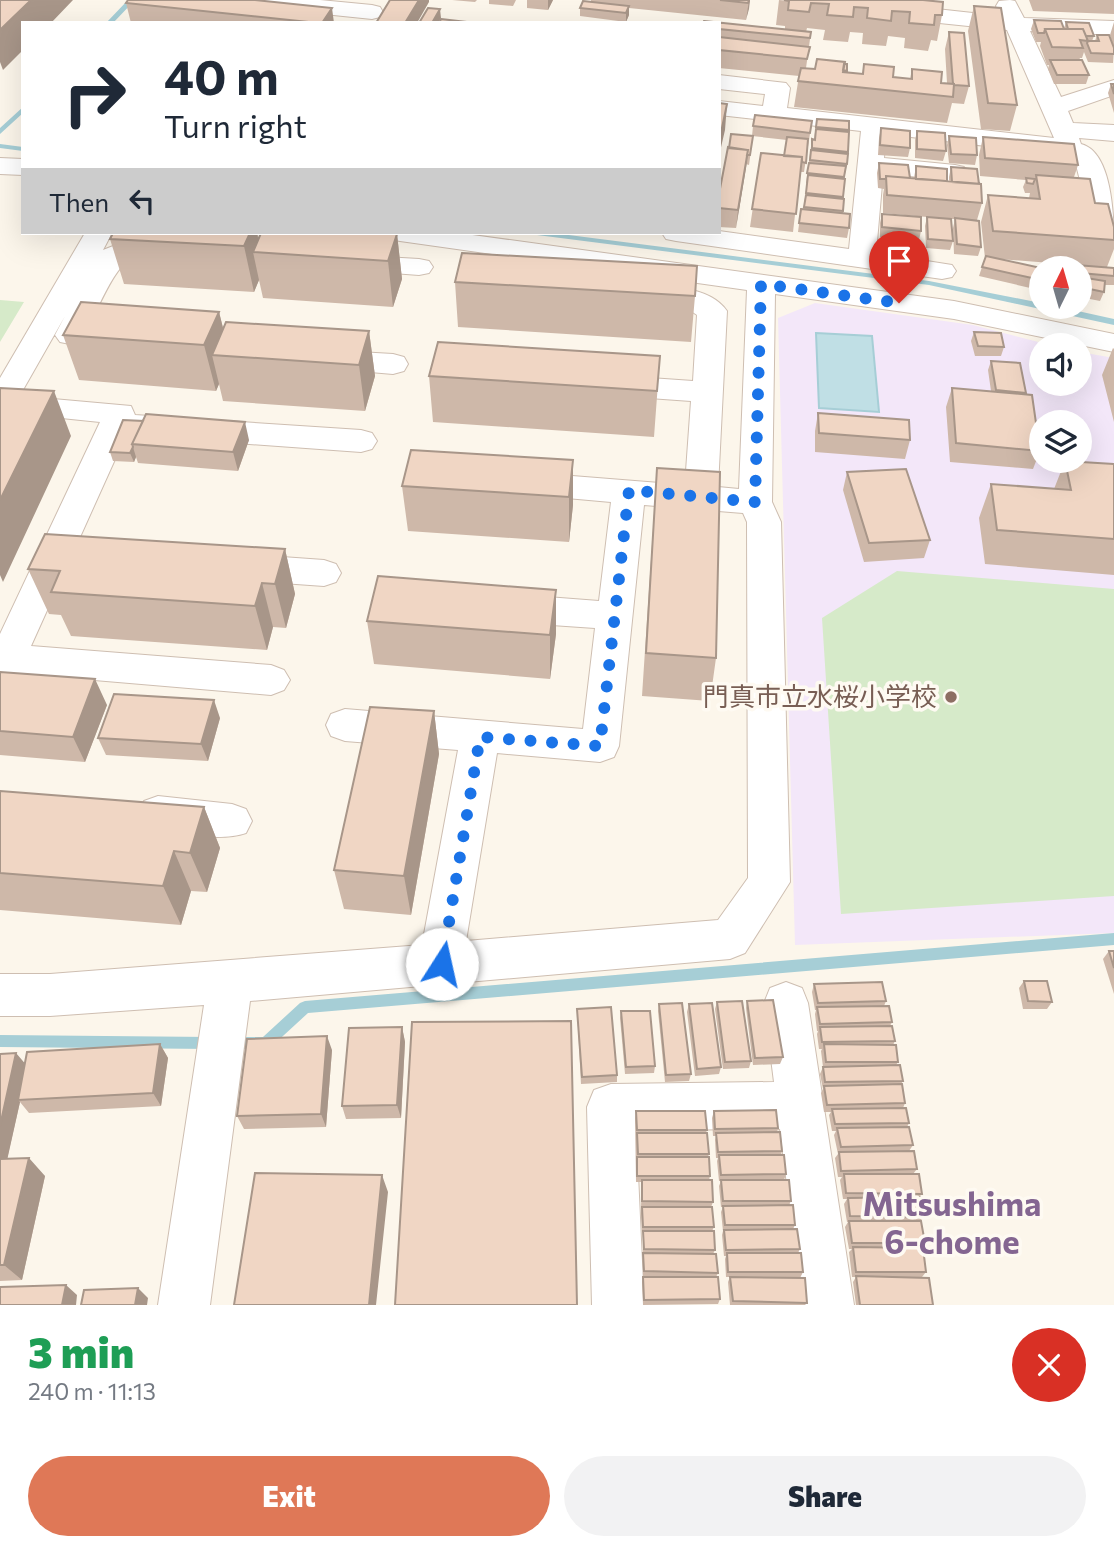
<!DOCTYPE html>
<html lang="en">
<head>
<meta charset="utf-8">
<style>
  body { margin:0; font-family:Commissioner,"Noto Sans JP",sans-serif; background:#f2f2f3; color:#1f2937; height:100vh; display:flex; flex-direction:column; font-size:26px; white-space:nowrap }
  * { box-sizing:border-box; margin:0 }
  p { font-size:23px; color:#747a83 }
  .icon { flex:none; width:38px; height:38px; fill:none; stroke:currentColor; stroke-width:2; stroke-linecap:round; stroke-linejoin:round }
  .map { position:relative; height:1305px; overflow:hidden }
  .panel { display:flex; flex-direction:column; background:#fff; flex:1 }
  .panel>* { flex:none }
  .hud { position:absolute; left:21px; top:21px; width:700px; height:214px; border-radius:0px; box-shadow:0 7px 28px #0002; background:#fff; color:#1f2937; overflow:hidden }
  .needle { width:46px; rotate:5deg }
  .controls { position:absolute; left:1029px; top:256px; display:grid; gap:14px }
  .controls a { display:grid; place-items:center; width:63px; height:63px; border-radius:50%; background:#fff; box-shadow:0 7px 28px #0002; font-size:35px }
  .pin { position:absolute; display:grid; place-items:center; width:60px; height:60px; color:#fff; margin:-72px -30px; border-radius:50% 50% 50% 0; rotate:-45deg; box-shadow:0 0 7px #0007 }
  .pin .icon { rotate:45deg }
  .me { position:absolute; width:77px; margin:-38px; rotate:10deg; stroke-linejoin:round; filter:drop-shadow(0 0 5px #0008) }
  .turn { display:flex; align-items:center; gap:24px; height:147px; padding:0 28px; font-size:32px }
  .turn .icon { width:91px; height:91px; stroke-width:2.5 }
  .turn b { display:block; font-size:49px; line-height:60px }
  .then { display:flex; align-items:center; height:66px; padding:0 28px; background:#0003; gap:14px; font-size:26px }
  .round { display:grid; place-items:center; flex:none; width:74px; height:74px; border-radius:37px; background:#f2f2f3 }
  .head { display:flex; align-items:center; justify-content:space-between; height:119px; padding:0 28px }
  h1 { font-size:42px; font-weight:800; line-height:52px; color:#1e9e55 }
  .button { display:flex; gap:14px; margin-top:auto; padding:14px 28px }
  .button a { flex:1; height:80px; border-radius:42px; background:#df7857; color:#fff; font-size:28px; font-weight:800; line-height:80px; text-align:center }
  .button a+a { background:#f2f2f3; color:#1f2937 }
  .map>svg:first-child { display:block }
</style>
</head>
<body>
<div class="map">
<svg width="1114" height="1305" viewBox="0 0 1114 1305">
  <rect width="100%" height="100%" fill="#fcf6eb"/>
  <path fill="#f3e7f9" fill-rule="evenodd" d="M815,303l158,22 77,20h-9v38h39v-31l34,6v575l-319,12 -17,-627zM1041,422h39v38h-39z"/>
  <path fill="#d6eac9" d="M0,300l24,2 -24,40z
    M897,571l217,18v307l-273,18 -19,-296z"/>
  <path fill="#c0dfe5" stroke="#a6ced6" stroke-width="2" d="M816,333l56,3 7,76 -60,-4z"/>
  <g fill="none" stroke-linecap="round" stroke-linejoin="round">
    <path fill="#a6ced6" fill-rule="evenodd" d="M128,0h7l-22,23h-7z
      M23,107v6l-23,21v-6z
      M0,144l23,3v4l-23,-3z
      M533,233h20l376,48 112,22v3h14l59,13v6l-185,-40 -392,-50z
      M1114,933v12l-806,68 -37,34 -5,2h-35l-5,-2 -2,-4 2,-4 5,-2h32l37,-34 5,-2z
      M0,1035l211,2 5,2 2,4 -2,4 -5,2 -211,-2z"/>
    <g stroke="#cebeb1" stroke-width="2">
      <path id="minor" d="M245,0h75l52,5 8,2 3,5 -3,5 -8,2 -116,-12 -8,-2z
        M1010,0l5,1 9,17 90,3v14l-84,-4 31,66 53,-17v15l-46,16 5,12 41,2v16l-35,-3 2,6c32,8 33,76 33,102l-15,-1 -4,-6 -20,-78 -6,-5 -183,-22 -2,24 71,7 9,2 4,6 -4,6 -9,2 -72,-8 -7,80 76,12 4,6 -4,6 -10,2 -266,-38 -10,-2 -4,-6 57,-2 130,18 12,-118 -142,-16v-14l44,5 2,-12 -46,-5v-14l67,8 4,5 -3,20 267,30 -47,-108 -116,-12 -8,-2 -3,-5 3,-5 8,-2 109,12 -4,-10 3,-5z
        M0,158l23,1v16l-23,-1z
        M85,233h27l-9,17 33,-13 37,4 4,6 -4,6c-12,3 -22,-1 -33,1 -26,4 -45,66 -60,88l-10,2 -10,-2 -5,-7 10,-19 -54,95 -11,3v-36z
        M387,233h71l496,68 160,33v18l-160,-33 -179,-25 -3,208 9,20 9,360 -45,71 -15,6 -480,42 -40,304h-52l46,-300 -154,11h-50v-42h50l372,-29 36,-195 -113,-9 -14,-5 -5,-11 5,-11 14,-5 238,20 12,-101 -87,-6 -13,-4 -5,-10 5,-10 13,-4 91,7 12,-99 -89,-8 -12,-3 -4,-8 4,-8 12,-3 163,13 6,-84 -84,-6 -11,-3 -4,-7 4,-7 11,-3 86,6 4,-66 -12,-8 -50,-5 -4,-6 4,-6c27,-7 75,-4 92,21l-9,176 21,2 8,-199 -347,-49 -10,-2zM644,505l99,8 4,9 1,356 -30,42 -252,21 31,-188 103,9 14,-5 5,-11z
        M350,255l69,4 10,2 4,6 -4,6 -10,2 -79,-6 -4,-6 4,-6z
        M324,350l69,4 11,3 4,7 -4,7 -11,3 -80,-7 -4,-7 4,-7z
        M53,399l78,7 4,9 226,15 11,3 5,8 -5,8 -11,3 -235,-17 -95,211 240,19 13,5 6,10 -6,10 -13,5 -271,-23v-38l100,-212 -58,-6 -5,-7 5,-7z
        M241,554l83,6 12,4 5,9 -5,9 -12,4 -83,-6 -12,-4 -5,-9 5,-9z
        M158,796l74,8 14,5 6,12 -6,12c-25,9 -77,1 -102,-8l-6,-12 6,-12z
        M786,982l16,6 6,15 46,302h-52l-22,-176 -144,1 8,175h-52l-5,-198 7,-17 17,-6 163,-2 -10,-79 6,-15z"/>
    </g>
    <use href="#minor" fill="#fff" fill-rule="evenodd"/>
  </g>
  <path fill="#ceb8a9" d="M452,0h25l-2,2z
    M489,0h27l-3,6 -24,-2z
    M527,0h26l-5,10 -21,-2z
    M591,0h159l-4,20 -117,-12v7l-3,7 -46,-6v-8l11,-6z
    M779,0l163,15 -5,26 -6,-1 -3,11 -24,-3 1,-10 -17,-2 -2,10 -24,-2 1,-11 -13,-1 -2,10 -25,-2 2,-10 -18,-2 -1,4h5l-5,36 9,1 32,-5 -1,9 16,1 2,-10 29,13 17,2 2,-10 29,14h6l-2,-34 4,-17 20,54 -5,18 -12,-1 -5,20 -153,-16 5,-31 -80,-8v-45l66,6v-3l-9,-1z
    M1029,0h85v14l-81,-3z
    M126,3l208,20h-203z
    M974,6l43,99 -7,26 -29,-2 -13,-98z
    M1034,20l30,8 2,-6 28,14 -2,5h3l2,-6 17,13 -1,15 -25,-1 -4,-10 -2,6h-2l-1,2 10,15 -3,9h-32l-6,-15 1,-4h-2l-7,-19 1,-4h-5l-5,-13z
    M1114,22v26l-4,-13z
    M1111,84h3v29l-6,-20z
    M817,119l32,2 -2,43 -3,15h1l-3,20h2l-1,14 6,15 -2,10 -49,-6 3,-23h2l1,-4 3,-22h-1l6,-44h2z
    M812,121l-8,51h-4l-7,60 -43,-5 11,-74 23,3 3,-16 -35,-4 1,-10z
    M881,128l29,20 -2,9 -30,-2 1,-17z
    M917,131l29,20 -3,10 -28,-3v-18z
    M753,136l-4,29 -3,-1 -10,64 -17,-1v-33z
    M949,136l28,19 -2,10 -26,-2 -2,-18z
    M983,137l95,28 -4,12 40,50v22l-7,18 7,1v17h-9l-1,7 -4,9 -20,-4v-29h-5l1,-3 -77,-6 42,9v15l-2,7 -60,-14 6,-18 -4,-36 7,-27 41,3 1,-5h-5l-2,-6 3,-7 -46,-4 -1,-21z
    M879,163l31,15h4l2,-12 33,15v-4l2,-10 31,36 -5,17 4,27 -3,9 -24,-2 -1,-26 2,-9h-4l2,22 -3,9 -24,-2 -1,-22 2,-9 -44,-4v-18l1,-6 -6,-1 -1,-15z
    M882,214l39,17 -2,9 -39,-3v-14z
    M113,233h144l2,6 138,-5 5,45 -9,28 -130,-9 -4,-18 -5,12 -130,-8 -14,-45z
    M455,282l240,14 -4,46 -233,-15z
    M219,312l4,16 146,3 6,45 -10,35 -142,-10 -4,-17 -3,7 -137,-11 -16,-45z
    M974,332l30,15 -3,9h-26l-4,-15z
    M1113,348l1,1v73l-12,-47z
    M660,356l-6,81 -221,-15 -4,-46z
    M991,361l35,32v1l14,57 -7,18 -83,-7 -4,-55 6,-19 39,3 -3,-21z
    M818,413l92,27 -5,19 -90,-7v-21z
    M123,420l126,20 -11,31 -100,-8 -2,-6 -2,5 -21,-1 -3,-9z
    M573,460v45l-4,37 -161,-11 -6,-45z
    M1065,461l49,3v111l-129,-11 -6,-46 12,-34 63,5z
    M657,468l59,190 -6,43 -68,-5z
    M847,472l83,68 -6,18 -60,4 -21,-72z
    M285,549l10,45 -9,34 -13,-1 -6,23 -196,-14 -10,-21 -12,-1 -21,-45z
    M367,621l189,13 -6,45 -176,-15z
    M0,672l107,33 -22,57 -85,-7z
    M434,711l5,43 -28,161 -67,-6 -10,-39z
    M220,718l-12,43 -102,-6 -8,-17z
    M0,791l204,16 16,41 -13,44 -16,-1 -10,34 -181,-15z
    M1109,951h5v43l-11,-35z
    M1024,981l28,21 -5,7h-24l-4,-21z
    M814,984l72,17 -2,5 8,16 -2,4 5,15 -2,4 5,17 -2,3 7,16 -2,3 4,19 -2,5 6,15 -2,4 6,18 -4,6 8,18 -4,5 9,20 -3,3 5,20 -4,4 5,22 -4,5 5,24 -4,5 11,28h-77l-3,-23 3,-5h-4l-3,-25 3,-3h-3l-4,-22 3,-5h-1l-3,-18 3,-5h-4l-3,-19 2,-3h-4l-3,-19 3,-4 -4,-19 2,-4h-4l-3,-16 2,-3h-7l-3,-19 2,-4 -3,-15 3,-7 -2,-16 1,-2h-3l-2,-15 1,-3h-1l-2,-17 1,-4h-1l-3,-18z
    M747,1001l36,56 -3,7 -27,1 -7,-57z
    M717,1002l34,59 -2,7 -26,1 -8,-60z
    M659,1004l32,70 -2,7 -24,1 -7,-71z
    M689,1004l32,63 -2,7 -24,2 -8,-64z
    M577,1009l40,66v7l-36,2z
    M621,1011l34,55 -1,7 -29,1 -5,-56z
    M402,1027l3,15 -4,76 -55,1 -4,-13z
    M160,1044l8,14 -7,48 -132,7 -9,-11 -13,57 38,17 -23,104 -22,1v-227l25,10z
    M332,1050l-6,77 -82,2 -7,-13z
    M636,1111l71,19 -1,3 3,21 -1,3 2,19 -1,4 4,22 -2,5 3,20 -2,4 3,19 -2,4 5,19 -2,4 4,22 -2,5 -75,1 -1,-23 1,-5h14h-14v-45h-1l-1,-19 1,-6h16h-17l1,-25h-6l-1,-64z
    M714,1111l64,17 -1,4 5,19 -1,4 5,19 -2,6 7,21 -2,4 6,20 -2,4 7,20 -2,4 5,19 -3,6 7,25 -2,2h-75l-2,-23 2,-5h-4l-1,-18 1,-3h-2l-2,-21 1,-4 -2,-19 2,-5h-2l-2,-21 2,-5h-2l-2,-20 1,-3h-2l-1,-18 1,-4h-3l-1,-18z"/>
  <path fill="#a89689" d="M31,0h42l-22,23h-28v27l-20,20 -3,-8v-32z
    M419,0h10v2l-12,21h-12z
    M548,0h5l-5,10z
    M749,0h1l-1,9 -3,11z
    M629,6v9l-3,7v-9z
    M332,8l2,15h-12z
    M440,9l1,9 -3,5h-6z
    M727,104l-2,26 -6,26v-14z
    M748,150l-2,18 -10,60 2,-18z
    M250,233h7l4,20 -8,-1 6,28 -5,12 -10,-46z
    M397,234l5,45 -9,28 -5,-46z
    M219,312l11,44 -18,-1 7,29 -3,7 -12,-46z
    M369,331l6,45 -10,35 -6,-46z
    M54,391l17,45 -68,146 -3,-7v-75z
    M245,422l4,18 -11,31 -5,-19z
    M133,447l3,10 -2,5 -4,-9z
    M573,460v45l-4,37v-45z
    M285,549l10,45 -9,34 -11,-44z
    M262,583l11,44 -6,23 -12,-44z
    M556,590v44l-6,45v-44z
    M95,679l12,26 -22,57 -12,-25z
    M214,700l6,18 -12,43 -7,-17z
    M434,711l5,43 -28,161 -7,-39z
    M204,807l16,41 -13,44 -17,-39z
    M174,851l17,40 -10,34 -18,-39z
    M402,1027l3,15 -4,76 -4,-13z
    M327,1036l5,14 -6,77 -5,-13z
    M160,1044l8,14 -7,48 -8,-13z
    M16,1053l12,14 -10,33 2,2 -14,63 -6,-6v-33z
    M29,1158l16,18 -23,104 -18,-15z
    M382,1175l6,17 -12,113h-7z
    M66,1285l11,10 -1,10h-14z
    M138,1288l10,10 -1,7h-12z"/>
  <path fill="#f0d6c4" stroke="#a89689" stroke-width="2" d="M0,0h31l-31,30z
    M128,0h127l77,8 -10,15h-4l-192,-20z
    M390,0h29l-14,23h-29z
    M720,0h29l-1,3z
    M784,0h139l20,2 -1,13h-7l-1,10 -25,-2 1,-11 -18,-1 -1,10 -24,-3 1,-10 -14,-1 -1,10 -26,-2 2,-11 -18,-1 -2,9 -21,-2 1,-9z
    M583,1l46,5 -3,7 -46,-5z
    M974,6l27,2 16,97 -29,-2z
    M428,8l12,1 -8,14h-13z
    M441,19l25,3v1h-27z
    M1034,20l27,1 3,8h-19l-1,4h-6z
    M704,21l107,11 -1,6 -91,-9v-6h-16z
    M1066,22l23,1 5,13h-8l-3,-7h-15z
    M1045,29h38l5,12 -8,-1 3,8 -31,-1z
    M949,32l15,1 5,53 -15,-1v-1h-1z
    M1097,35h12l5,13v6l-23,-1 -4,-10 1,-2h11z
    M719,37l91,10 -3,12 -88,-9z
    M817,59l28,3 -2,10 20,2 1,-10 30,3 -1,10 19,2v-10l30,3 -1,11 13,1 -1,13 -155,-16 3,-13 14,1z
    M1050,60h32l7,15h-32z
    M844,64h3v7l-4,-1z
    M1111,84h3v10z
    M719,103l8,1 -8,38z
    M755,115l57,6 -2,12 -57,-7z
    M817,119l32,2v9l-33,-3z
    M881,128l29,3v17l-30,-3z
    M816,129l33,3 -1,20 -36,-4v-9l3,1z
    M917,131l28,2 1,18 -29,-2z
    M731,134l22,2 -3,19h-3l1,-5 -19,-2z
    M949,136l27,2 1,17 -26,-1z
    M787,137l21,2 -2,24 -4,-1v-5l-18,-1z
    M983,137l91,7 4,21 -93,-7z
    M728,147l20,3 -10,60 -19,-2v-14z
    M811,150l37,4 -1,10 -37,-4z
    M761,153l41,4 -6,57 -44,-5z
    M809,163l37,3 -2,11 -37,-4z
    M879,163l29,2 2,13 -24,-2v3h-6z
    M916,166l31,3v12l-31,-2z
    M951,167l26,2 2,15 -27,-2z
    M808,175l37,4 -2,18 -37,-4z
    M1036,175l54,4 5,24 13,1 6,23v13l-121,-9 -5,-36 52,4z
    M886,176l95,8 1,19 -95,-8z
    M1026,178l9,1 -2,5 -6,-1z
    M806,195l38,4 -1,12 -39,-4z
    M801,209l49,5 -1,14 -50,-5z
    M882,214l39,3v14l-39,-4z
    M927,217l24,2 2,22 -25,-2z
    M955,218l24,3 2,26 -24,-3z
    M113,233h137l-6,13 -134,-7z
    M261,233h120l16,1 -9,27 -135,-9z
    M462,253l235,13 -2,30 -240,-14z
    M986,256l55,12v12l-59,-13z
    M1076,265l38,3v8l-34,-3v-5h-4z
    M1080,277l25,4 -1,11 -24,-5z
    M81,302l138,10 -15,33 -141,-10z
    M226,322l143,9 -10,34 -147,-10z
    M974,332l27,1 3,14 -26,-1z
    M438,342l222,14 -3,35 -228,-15z
    M991,361l29,2 6,30 -30,-3z
    M0,388l54,3 -54,109z
    M952,388l80,7 8,56 -84,-8z
    M818,413l91,7 1,20 -91,-7z
    M146,414l99,8 -12,30 -101,-8z
    M123,420l20,1 -11,23 1,3 -3,6 -20,-1z
    M411,450l162,10 -4,37 -167,-11z
    M1065,461l49,3v75l-117,-9 -6,-46 80,6z
    M657,468l63,4 -4,186 -70,-5z
    M906,469l24,71 -61,3 -22,-71z
    M45,534l240,15 -10,35 -13,-1 -7,23 -204,-14 9,-21 -32,-2z
    M378,576l178,14 -6,45 -183,-14z
    M0,672l95,7 -22,58 -73,-6z
    M114,694l100,6 -13,44 -103,-6z
    M370,707l64,4 -30,165 -70,-6z
    M0,791l204,16 -14,46 -16,-2 -11,35 -163,-13z
    M1109,951h5v17z
    M1024,981h23l5,21 -24,-1z
    M882,982l4,19 -68,2 -4,-19z
    M773,1000l10,57 -28,1 -8,-57z
    M742,1001l9,60 -26,1 -8,-60z
    M682,1003l9,71 -25,1 -7,-71z
    M712,1003l9,64 -24,2 -8,-65z
    M889,1006l3,16 -72,2 -3,-17z
    M611,1007l6,68 -35,2 -5,-68z
    M621,1011h29l5,55 -29,1z
    M571,1021l6,284h-182l17,-283z
    M892,1026l3,15 -73,1 -2,-15z
    M402,1027l-5,78 -55,1 7,-78z
    M327,1036l-6,78 -84,2 10,-77z
    M160,1044l-7,49 -135,7 9,-48z
    M824,1044l72,1 2,17h-72z
    M16,1053l-16,73v-72z
    M900,1065l3,16 -78,1 -2,-15z
    M902,1084l3,19 -78,2 -3,-19z
    M906,1108l3,15 -74,1 -3,-15z
    M776,1110l2,18 -63,1 -1,-18z
    M636,1111h69l2,19h-70z
    M909,1127l4,18 -72,2 -4,-19z
    M780,1132l2,19 -64,1 -2,-19z
    M637,1133h70l2,21h-71z
    M914,1151l3,18 -76,2 -2,-19z
    M719,1155h65l2,19 -65,1z
    M637,1157h72l1,19h-73z
    M29,1158l-25,107h-4v-106z
    M255,1173l127,2 -13,130h-135z
    M844,1174h75l3,20 -76,-1z
    M642,1180h70l1,22 -71,-1z
    M721,1180h68l2,21h-68z
    M921,1197l3,20 -74,-1 -2,-18z
    M793,1205l2,20h-70l-2,-19z
    M642,1207h70l2,20h-71z
    M849,1221h72l4,22h-73z
    M797,1229l3,20 -74,1 -2,-20z
    M643,1231h71l1,19 -71,-1z
    M853,1247l70,1 3,24h-70z
    M643,1253l73,1 2,19 -74,-2z
    M727,1253h74l2,19h-75z
    M856,1276l73,2 4,27h-73z
    M643,1277h75l2,22 -76,1z
    M730,1277l75,1 2,25 -74,-2z
    M66,1285l-4,20h-62v-18z
    M138,1288l-3,17h-54l3,-15z"/>
  <g fill="none" stroke-linecap="round" stroke-linejoin="round">
    <path stroke="#1a73e8" stroke-width="12" stroke-dasharray="0 21.6" d="M442,964l38,-227 120,9 29,-256 126,12 6,-218 138,19"/>
  </g>
  <circle fill="#8d6e63" stroke="#fefaf2" stroke-width="2.5" cx="951" cy="697" r="7"/>
  <g text-anchor="middle" stroke-width="7" stroke-linejoin="round" paint-order="stroke">
    <g font-size="26" fill="#785e54" stroke="#fefaf2" text-anchor="end">
      <text x="937" y="706">門真市立水桜小学校</text>
    </g>
    <g font-size="33" font-weight="bold" fill="#846691" stroke="#fefaf2">
      <text x="952" y="1216">Mitsushima<tspan x="952" dy="38">6-chome</tspan></text>
    </g>
  </g>
</svg>
<div class="controls">
<a><svg class="needle" viewBox="-14 -14 28 28"><path d="M0-13l5 13h-10z" fill="#e53935"/><path d="M0 13l5-13h-10z" fill="#747a83"/></svg></a>
<a><svg class="icon" aria-label="sound" viewBox="0 0 24 24"><path d="M4 9h4l5-4v14l-5-4H4zM17 9q2 3 0 6"/></svg></a>
<a><svg class="icon" aria-label="layers" viewBox="0 0 24 24"><path d="M12 4l9 5-9 5-9-5zM3 14l9 5 9-5"/></svg></a>
</div>
<div class="pin" style="left:899px;top:303px;background:#d93025"><svg class="icon" aria-label="arrive" viewBox="0 0 24 24"><path d="M6 21V4h12l-3 4 3 4H6"/></svg></div>
<svg class="me" style="left:442px;top:964px" viewBox="-20 -20 40 40"><circle r="19" fill="#fff"/><path d="M0-13L10 11 0 6-10 11z" fill="#1a73e8"/></svg>
<div class="hud">
<div class="turn"><svg class="icon" aria-label="right" viewBox="0 0 24 24"><path d="M7 20v-9h11M14 6l5 5-5 5"/></svg><div><b>40 m</b>Turn right</div></div>
<div class="then">Then<svg class="icon" aria-label="left" viewBox="0 0 24 24"><path d="M17 20v-9H6M10 6l-5 5 5 5"/></svg></div>
</div>
</div>
<section class="panel">
<div class="head"><div><h1>3 min</h1><p>240 m · 11:13</p></div><a class="round" style="background:#d93025;color:#fff"><svg class="icon" aria-label="close" viewBox="0 0 24 24"><path d="M6 6l12 12M18 6L6 18"/></svg></a></div>
<div class="button"><a>Exit</a><a>Share</a></div>
</section>
</body>
</html>
